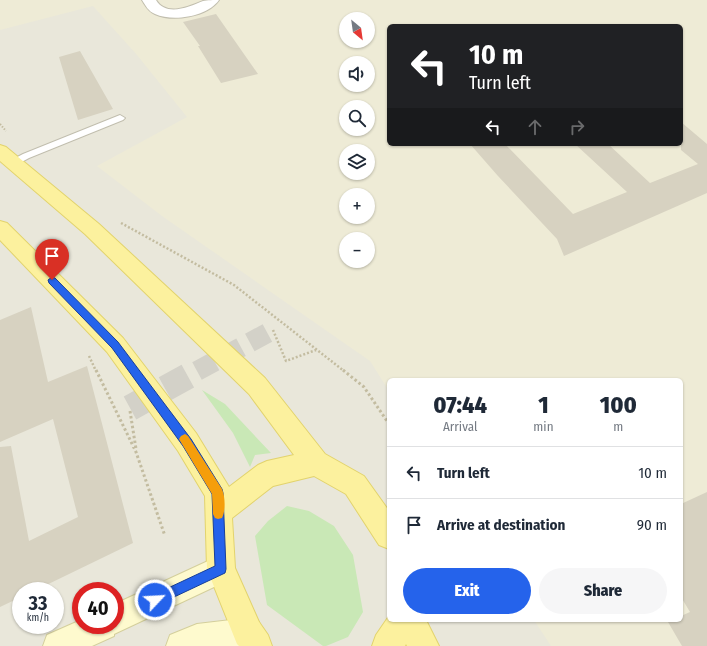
<!DOCTYPE html>
<html lang="en">
<head>
<meta charset="utf-8">
<style>
  body { margin:0; font-family:"Fira Sans Condensed",sans-serif; background:#f6f6f7; color:#1f2937; height:100vh; display:flex; flex-direction:column; font-size:15px; white-space:nowrap }
  * { box-sizing:border-box; margin:0 }
  p { font-size:13px; color:#747a83 }
  .icon { flex:none; width:22px; height:22px; fill:none; stroke:currentColor; stroke-width:2; stroke-linecap:round; stroke-linejoin:round }
  .map { position:relative; flex:1; overflow:hidden }
  .details { position:absolute; left:387px; top:378px; width:296px; height:244px; display:flex; flex-direction:column; background:#fff; border-radius:6px; box-shadow:0 1px 3px #0004 }
  .details>* { flex:none }
  .top-card { position:absolute; left:387px; top:24px; width:296px; height:122px; border-radius:6px; box-shadow:0 1px 3px #0004; background:#202124; color:#fff; overflow:hidden }
  .needle { width:26px; rotate:151deg }
  .tools { position:absolute; left:339px; top:12px; display:grid; gap:8px }
  .tools a { display:grid; place-items:center; width:36px; height:36px; border-radius:50%; background:#fff; box-shadow:0 1px 3px #0004; font-size:20px }
  .speed { position:absolute; left:12px; top:582px; display:flex; gap:8px; font-size:20px; font-weight:700; text-align:center }
  .speed>* { display:grid; place-content:center; width:52px; height:52px; border-radius:50%; background:#fff; box-shadow:0 1px 3px #0004; line-height:1 }
  .speed small { font-size:10px; font-weight:400 }
  .speed .limit { border:6px solid #d22; background:#fff; color:#111 }
  .pin { position:absolute; display:grid; place-items:center; width:34px; height:34px; color:#fff; margin:-41px -17px; border-radius:50% 50% 50% 0; rotate:-45deg; box-shadow:0 0 4px #0007 }
  .pin .icon { rotate:45deg }
  .me { position:absolute; width:44px; margin:-22px; rotate:65deg; stroke-linejoin:round; filter:drop-shadow(0 0 3px #0008) }
  .turn { display:flex; align-items:center; gap:14px; height:84px; padding:0 16px; font-size:18px }
  .turn .icon { width:52px; height:52px; stroke-width:2.5 }
  .turn b { display:block; font-size:28px; line-height:34px }
  .lanes { display:flex; align-items:center; height:38px; padding:0 16px; background:#0003; justify-content:center; gap:20px; direction:ltr }
  .lanes .off { opacity:.35 }
  .eta { display:flex; justify-content:space-evenly; align-items:center; height:68px; text-align:center }
  .eta b { font-size:24px; font-weight:800; line-height:28px }
  .button { display:flex; gap:8px; margin-top:auto; padding:8px 16px }
  .button a { flex:1; height:46px; border-radius:24px; background:#2563eb; color:#fff; font-size:16px; font-weight:800; line-height:46px; text-align:center }
  .button a+a { background:#f6f6f7; color:#1f2937 }
  ul { padding:0; list-style:none }
  li { display:flex; align-items:center; gap:12px; height:52px; padding:0 16px; border-top:1px solid #e0e1e3 }
  li div { flex:1 }
  li b { display:block; font-size:15px }
  li em { font-style:normal }
  .map>svg:first-child { display:block }
</style>
</head>
<body>
<div class="map">
<svg width="707" height="646" viewBox="0 0 707 646">
  <rect width="100%" height="100%" fill="#f5f4ec"/>
  <path fill="#e9e7da" fill-rule="evenodd" d="M0,0h707v646h-707zM346,19h22v22h-22zM389,26h292v118h-292zM346,63h22v22h-22zM346,107h22v22h-22zM346,151h22v22h-22zM346,195h22v22h-22zM346,239h22v22h-22zM389,380h292v240h-292zM21,591h34v34h-34zM81,591h34v34h-34z"/>
  <path fill="#eeebd6" fill-rule="evenodd" d="M0,0h707v646h-156l-17,-26h147v-240h-292v11l-19,-30 -208,-145 -65,-50 90,-49 -50,-62 -44,-49 -93,24zM346,19h22v22h-22zM389,26h292v118h-292zM346,63h22v22h-22zM346,107h22v22h-22zM346,151h22v22h-22zM346,195h22v22h-22zM346,239h22v22h-22z"/>
  <path fill="#c9e8b6" d="M202,390l23,14 46,49 -16,2 -5,12 -17,-34z
    M287,506l22,5 25,15 19,29 10,57 -15,25 -22,9h-3l-56,-41 -12,-69 13,-15z"/>
  <path fill="#d7d2c1" d="M216,14l42,60 -37,9 -23,-37h2l-17,-24z
    M80,51l33,58 -35,11 -19,-63z
    M681,122l26,22v49l-143,63 -7,-17 -59,-63 -28,-32h35l68,70 54,-22 -52,-48h33l42,39 48,-19 -17,-14z
    M31,307l17,75 39,-16 46,177 -99,48h-13v6l-21,10v-160l11,-1 18,95 49,-24 -25,-98 -53,23v-122z
    M707,492v154h-25l-14,-24 5,-2h8v-4l9,-4 -9,-15v-93z"/>
  <g fill="none" stroke-linecap="round" stroke-linejoin="round">
    <path stroke="#d3d1c8" stroke-width="20" stroke-dasharray="20 10" stroke-linecap="butt" d="M197,371l76,-41"/>
    <path stroke="#d3d1c8" stroke-width="26" stroke-dasharray="26 14" stroke-linecap="butt" d="M130,408l69,-38"/>
    <g stroke="#c1beae" stroke-width="2">
      <path id="lane" d="M120,115l5,3 -2,2 -94,38 -13,7h-6l-2,-2 2,-2 13,-7z"/>
    </g>
    <g stroke="#c1beae" stroke-width="2">
      <path id="street" d="M142,0h14c10,17 33,7 47,1 4,-1 11,-1 16,-1 -12,17 -46,22 -64,14 -7,-3 -9,-8 -13,-14z"/>
    </g>
    <g stroke="#d4cf9c" stroke-width="2">
      <path id="secondary" d="M221,555l10,4 4,10 -4,10 -117,55v2l-22,10h-49l4,-11 34,-15v5h34v-21z
        M248,618l11,4 4,11 -4,11 -6,2h-87l4,-11 27,-11z"/>
    </g>
    <g stroke="#e2d36d" stroke-width="2">
      <path id="primary" d="M0,145l6,2 93,77 166,154 60,76 39,22 25,35v38l-10,-4 -33,-51 -32,-18 -41,10 -41,32 3,50 24,54 9,13 4,11h-33l-2,-2 -30,-75 -2,-73 -27,-45 -71,-99 -107,-112v-19l7,2 116,115 73,95 33,54 29,-22 9,-4 27,-6 -45,-61 -164,-160 -85,-73z
        M389,616v4h37l13,26h-32l-1,-2 -1,2h-33l4,-11z"/>
    </g>
    <path stroke="#c3bca0" stroke-width="2" stroke-dasharray="1.5 1.5" stroke-linecap="butt" d="M0,124l6,7"/>
    <path stroke="#c3bca0" stroke-width="2.5" stroke-dasharray="2 2" stroke-linecap="butt" d="M121,223l113,62 110,86
      M273,330l13,31 30,-11
      M89,356l7,15"/>
    <path stroke="#c3bca0" stroke-width="3" stroke-dasharray="2.5 2.5" stroke-linecap="butt" d="M96,370l40,82 29,84
      M343,370l21,17 25,37
      M130,411l6,38"/>
    <use href="#lane" fill="#fff" fill-rule="evenodd"/>
    <use href="#street" fill="#fff" fill-rule="evenodd"/>
    <use href="#secondary" fill="#feface" fill-rule="evenodd"/>
    <use href="#primary" fill="#fcf19e" fill-rule="evenodd"/>
  </g>
  <path fill="#2563eb" stroke="#184099" d="M52,277l3,1 63,64 73,97 31,50 1,4 3,76 -1,4 -70,33 -4,-1 -2,-5 2,-4 64,-30 -3,-72 -29,-48 -71,-98 -63,-65 -1,-3z"/>
  <path fill="#f59e0b" d="M185,434l3,2 34,53c3,7 4,21 0,29l-4,1 -3,-1 -2,-4 -1,-20 -33,-55 2,-3z"/>
</svg>
<div class="tools">
<a><svg class="needle" viewBox="-14 -14 28 28"><path d="M0-13l5 13h-10z" fill="#e53935"/><path d="M0 13l5-13h-10z" fill="#747a83"/></svg></a>
<a><svg class="icon" aria-label="sound" viewBox="0 0 24 24"><path d="M4 9h4l5-4v14l-5-4H4zM17 9q2 3 0 6"/></svg></a>
<a><svg class="icon" aria-label="search" viewBox="0 0 24 24"><circle cx="10" cy="10" r="6"/><path d="M15 15l6 6"/></svg></a>
<a><svg class="icon" aria-label="layers" viewBox="0 0 24 24"><path d="M12 4l9 5-9 5-9-5zM3 14l9 5 9-5"/></svg></a>
<a>+</a>
<a>−</a>
</div>
<div class="speed"><div>33<small>km/h</small></div><div class="limit">40</div></div>
<div class="pin" style="left:52px;top:280px;background:#d93025"><svg class="icon" aria-label="arrive" viewBox="0 0 24 24"><path d="M6 21V4h12l-3 4 3 4H6"/></svg></div>
<svg class="me" style="left:155px;top:600px" viewBox="-20 -20 40 40"><circle r="17" fill="#2563eb" stroke="#fff" stroke-width="3"/><path d="M0-11L8 9 0 5-8 9z" fill="#fff"/></svg>
<div class="top-card">
<div class="turn"><svg class="icon" aria-label="left" viewBox="0 0 24 24"><path d="M17 20v-9H6M10 6l-5 5 5 5"/></svg><div><b>10 m</b>Turn left</div></div>
<div class="lanes"><svg class="icon" aria-label="left" viewBox="0 0 24 24"><path d="M17 20v-9H6M10 6l-5 5 5 5"/></svg><svg class="icon off" aria-label="ahead" viewBox="0 0 24 24"><path d="M12 20V5M6 11l6-6 6 6"/></svg><svg class="icon off" aria-label="right" viewBox="0 0 24 24"><path d="M7 20v-9h11M14 6l5 5-5 5"/></svg></div>
</div>
<section class="details">
<div class="eta">
<div><b>07:44</b><p>Arrival</p></div>
<div><b>1</b><p>min</p></div>
<div><b>100</b><p>m</p></div>
</div>
<ul>
<li><svg class="icon" aria-label="left" viewBox="0 0 24 24"><path d="M17 20v-9H6M10 6l-5 5 5 5"/></svg><div><b>Turn left</b></div><em>10 m</em></li>
<li><svg class="icon" aria-label="arrive" viewBox="0 0 24 24"><path d="M6 21V4h12l-3 4 3 4H6"/></svg><div><b>Arrive at destination</b></div><em>90 m</em></li>
</ul>
<div class="button"><a>Exit</a><a>Share</a></div>
</section>
</div>
</body>
</html>
